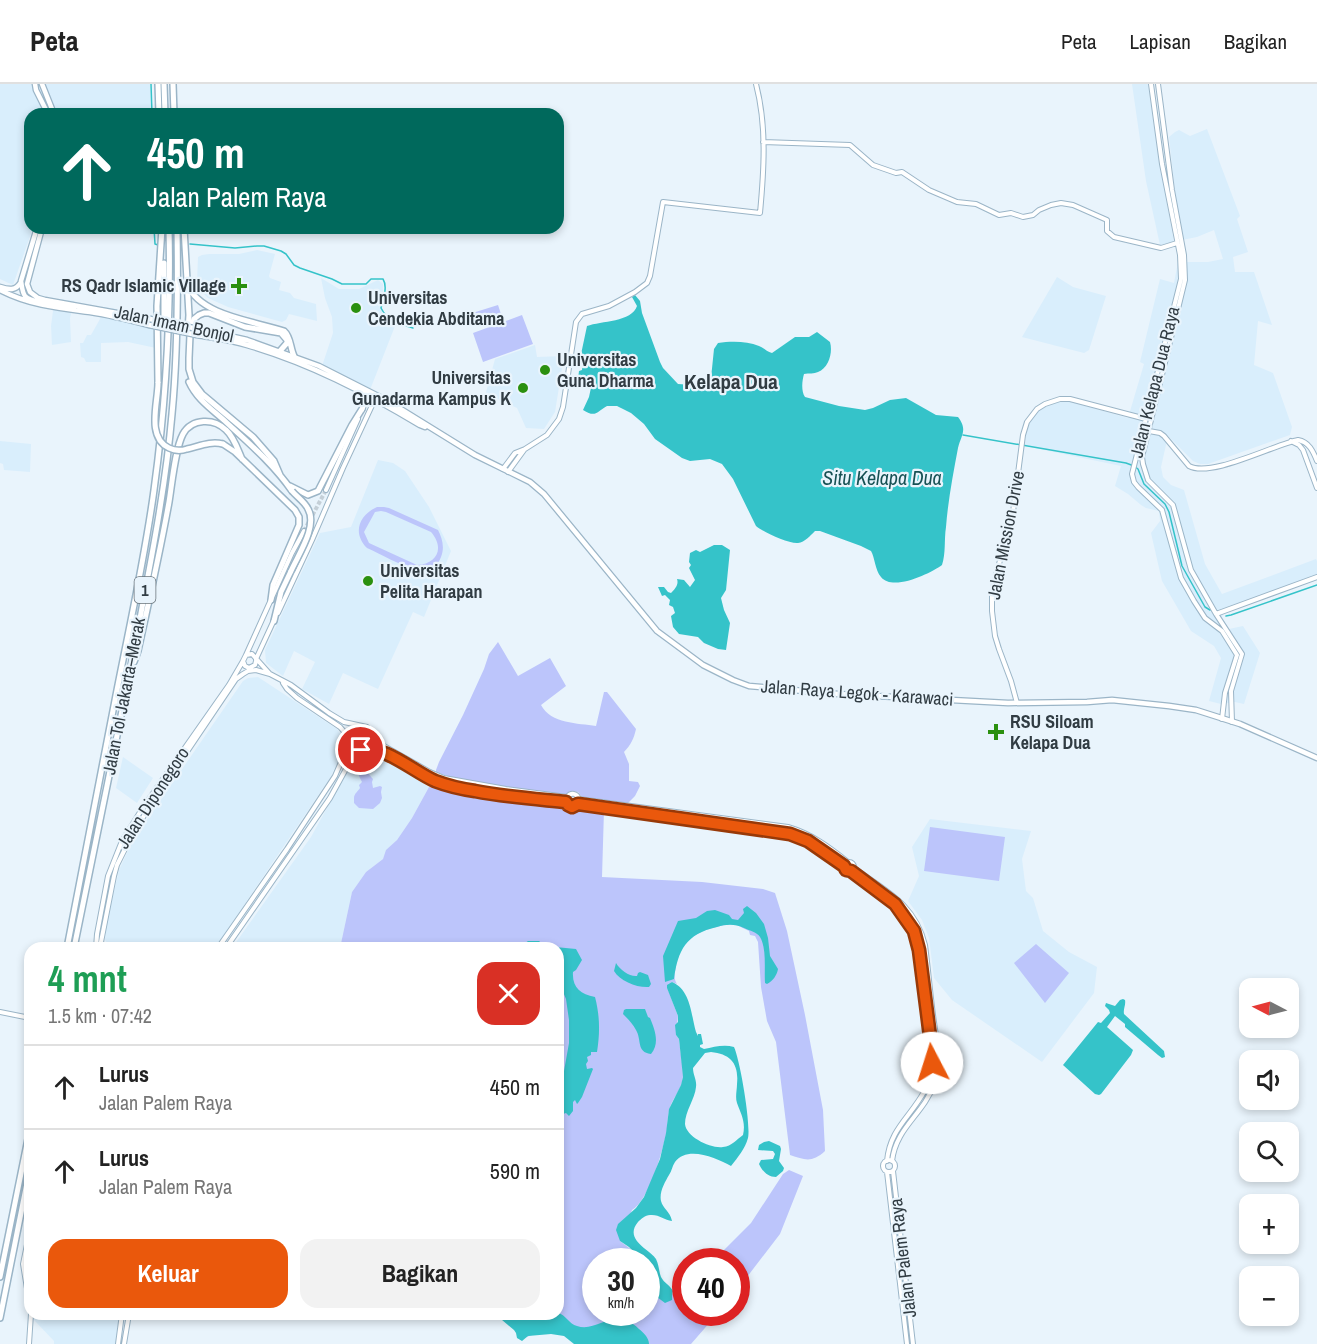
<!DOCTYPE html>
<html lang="id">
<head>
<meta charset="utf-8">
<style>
  body { margin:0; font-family:"Archivo Narrow",sans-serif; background:#f2f2f2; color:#222; height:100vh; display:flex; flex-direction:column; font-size:22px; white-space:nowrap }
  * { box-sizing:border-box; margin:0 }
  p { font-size:20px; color:#767676 }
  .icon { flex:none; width:33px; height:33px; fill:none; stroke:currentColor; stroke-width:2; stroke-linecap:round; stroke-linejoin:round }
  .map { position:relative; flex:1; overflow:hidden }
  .drawer { position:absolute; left:24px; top:858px; width:540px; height:378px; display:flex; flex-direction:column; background:#fff; border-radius:18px; box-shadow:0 3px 9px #0003 }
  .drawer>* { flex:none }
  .top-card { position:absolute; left:24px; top:24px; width:540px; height:126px; border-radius:18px; box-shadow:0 3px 9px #0003; background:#00695c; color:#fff; overflow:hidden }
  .needle { width:39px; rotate:276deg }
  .tools { position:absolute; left:1239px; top:894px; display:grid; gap:12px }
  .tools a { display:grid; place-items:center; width:60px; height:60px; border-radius:12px; background:#fff; box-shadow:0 3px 9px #0003; font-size:30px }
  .speed { position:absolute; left:582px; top:1164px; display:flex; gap:12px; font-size:30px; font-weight:700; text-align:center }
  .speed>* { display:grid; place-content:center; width:78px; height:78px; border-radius:50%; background:#fff; box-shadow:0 3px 9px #0003; line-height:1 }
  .speed small { font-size:15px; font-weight:400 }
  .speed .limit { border:9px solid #d22; background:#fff; color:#111 }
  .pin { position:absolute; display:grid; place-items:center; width:51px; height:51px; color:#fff; margin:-26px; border:3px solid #fff; border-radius:50%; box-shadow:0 2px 6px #0007 }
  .me { position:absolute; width:66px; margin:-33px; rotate:355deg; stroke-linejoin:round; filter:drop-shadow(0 0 4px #0008) }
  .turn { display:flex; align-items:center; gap:21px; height:126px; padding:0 24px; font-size:27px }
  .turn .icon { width:78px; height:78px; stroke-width:2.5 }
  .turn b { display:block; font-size:42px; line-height:51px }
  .round { display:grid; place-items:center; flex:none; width:63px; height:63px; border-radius:18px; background:#f2f2f2 }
  .headline { display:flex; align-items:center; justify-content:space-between; height:102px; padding:0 24px }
  h1 { font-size:36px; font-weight:700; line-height:45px; color:#1e9e55 }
  .cta { display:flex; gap:12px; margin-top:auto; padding:12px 24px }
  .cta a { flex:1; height:69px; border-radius:18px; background:#ea580c; color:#fff; font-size:24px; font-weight:700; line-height:69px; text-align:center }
  .cta a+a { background:#f2f2f2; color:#222 }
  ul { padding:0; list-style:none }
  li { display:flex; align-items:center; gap:18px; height:84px; padding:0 24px; border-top:2px solid #e0e0e0 }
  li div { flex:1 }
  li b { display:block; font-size:22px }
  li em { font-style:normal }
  header { display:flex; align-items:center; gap:36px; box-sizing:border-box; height:84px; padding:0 30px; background:#fff; border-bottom:2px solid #e0e0e0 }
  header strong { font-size:28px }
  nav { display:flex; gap:33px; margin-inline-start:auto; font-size:21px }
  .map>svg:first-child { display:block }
</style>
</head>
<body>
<header>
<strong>Peta</strong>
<nav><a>Peta</a><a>Lapisan</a><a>Bagikan</a></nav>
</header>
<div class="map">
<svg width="1317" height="1260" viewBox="0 0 1317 1260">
  <rect width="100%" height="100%" fill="#e9f4fc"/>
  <path fill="#d9eefc" d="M0,0h150l1,30h-121v114h3l-20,57 -13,-6z
    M1132,0h16l8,56 18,102 -14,3 -14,-64z
    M1207,45l33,87 -3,3 11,33 -15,5 2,15h19l18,53 -14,-4 -4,44 19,8 19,54 -2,8 -82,29h-8l-7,-3 -25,-25 -7,31 2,10 8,8 13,5 21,74 17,30 94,-35 1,2v17l-93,33 -2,6 7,12 14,-3 17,27 -16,51 -9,-2 -14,2 -12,-3 12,-43 -7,-12 -23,-15 -29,-50 -11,-48 9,-12 -1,-10 -13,-3 -5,-3 -13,-11 -13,-8 6,-20 -96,-20 1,-13 3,-9 5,-9 8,-7 16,-6 10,-1 60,17 16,-54 -4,-2 20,-83 14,4 4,-21h30l15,-3 -9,-29 -17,7 -15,3 -5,-30 -8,-73 6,-5 4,-2 11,6z
    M45,144h108l-1,4 -108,2z
    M257,166l18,4 -6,22 1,2 11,4 -2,8 11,3 4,5 22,6 1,17 -28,-7 -3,6 -4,2 -54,-15 -20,-9 -7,-7 -4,-9 1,-25 4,-2 7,-1h30z
    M1057,193l16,10 33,9 -17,54 -5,3 -62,-16z
    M321,194l18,11h20l19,-9 5,4 -1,33 4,6 9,3 -25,64 -48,-24 11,-33 -1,-16 -7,-19z
    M58,215l16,2 -4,17 1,24 -19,3 -1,-19 2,-15z
    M104,223l46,8 6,33 -28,-6 -27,1v19h-15l-2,-4 -3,-1 -1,-14h3l4,-8h4l9,-16z
    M535,261l2,12 27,-1 -9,56 -11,17 -18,-1 -9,-20 -23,-11 -9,-1 10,-37z
    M0,357l31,3 -1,28 -26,-2 -1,-6 -3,-1z
    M378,376l15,3 12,8 24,36 22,44 -27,66 -11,-5 -35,77 -35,-16 -14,31 -27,-15 13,-27 -21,-11 -11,25 -17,-13 -1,-13 55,-117 31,-6z
    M258,593l79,52 5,7 2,10 -5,14 -9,18 -115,170h-100l-6,-3 -4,-5 1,-15 13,-55 14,-30 110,-159 5,-3z
    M370,669l5,1 54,33 -17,31 -15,22 -10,10 -4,9 -17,13 -14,20 -12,56h-108l79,-111 43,-78 3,-2z
    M123,673l30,21 -16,25 -21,-15z
    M930,735l101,12 -9,28 4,32 7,7 10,33 26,21 28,15 -3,26 -52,69 -90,-62 -18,-22 -5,-40 -7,-18 -14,-19 11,-25 -7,-29z
    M33,1230h87l-4,30h-62v-3l-21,-22z"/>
  <path fill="#bcc5fb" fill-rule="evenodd" d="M498,221l5,15 -21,7 -3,-10 -11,3 -2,-5z
    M522,231l11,29 -50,18 -10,-29z
    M377,423h7l5,1 49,22c4,8 7,17 3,27 -3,10 -16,15 -27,12 -13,-3 -33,-15 -47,-21 -15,-15 -8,-33 10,-41zM381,427l5,1 45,20c14,16 6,32 -14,33l-48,-22 -5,-11 11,-20z
    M498,558l20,34 32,-18 16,28 -25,19c10,19 37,18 55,21l8,-34h3l29,37c-2,9 -5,16 -12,23l5,12v17l9,1 2,4 -5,10 -7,7 -46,-6 -4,-5 -8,-1 -3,4h-4l-107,-16 -20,-7v-2l3,-8 24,-47 21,-46 5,-15z
    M360,686c8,0 9,5 13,9l-1,3 1,6 7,-2 2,1 -1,5 1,6 -2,5 -7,6 -14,-1 -5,-5c0,-2 0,-3 0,-5 0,-4 4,-7 6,-10l-1,-3 3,-3 -3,-6z
    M429,703l78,15 44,4 11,-1h3l3,4 6,1 6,-3 24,3 -2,67 100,5 61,7 12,4 12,38 18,84 18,95 2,41c-13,12 -20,9 -35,4l-14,-113 -9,-21 -6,-34 -3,-45 -3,-6 -5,-1 -1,-4c-5,-2 -9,-5 -13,-6 -7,-1 -13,0 -19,2 -22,4 -37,16 -41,39 -1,7 -3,12 1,18l-5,-2 -5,5 11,29 -2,19 3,4c1,12 4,25 4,37 0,13 -12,23 -14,35 -2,8 -1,16 -3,23 -4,19 -17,66 -34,76l-12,31c8,6 16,12 21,20l-45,1v50h50l1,-39 11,22h14l2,-4 11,-9 1,30 32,1 -27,31h-113l-12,-10h-31l-14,5 -7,-10 -18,-15h62v-366h-218l12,-56 14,-20 17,-13 3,-9 11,-10 15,-22z
    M930,743l75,10 -6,44 -75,-10z
    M1036,860l33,29 -24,30 -31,-40z
    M789,1086l14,6 -23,58 -43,56 -1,-28 -23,-1 38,-38 32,-49z"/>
  <path fill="#35c3c9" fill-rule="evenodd" d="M635,211l5,6 2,12 18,49 3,6 15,16 15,1 14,4 3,-1 4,-39 4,-6c13,-2 29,-2 41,3 5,2 8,6 13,7l23,-16h14l8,-5 13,10c3,10 -1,26 -12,30 -4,2 -9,1 -14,2 -2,7 -3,17 1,23l34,9 26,4 8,-2 17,-8 16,-2 30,17 22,2c10,13 3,18 0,31 -5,26 -10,53 -12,79 -2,13 0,26 -4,38 -11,8 -49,27 -61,12 -6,-7 -6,-19 -10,-26l-10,-5 -41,-15h-5c-5,5 -10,11 -17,12 -9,1 -35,-11 -42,-17l-23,-47 -11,-15 -12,-5 -20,2 -8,-3 -27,-19 -11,-15 -13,-11 -14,-7h-10c-11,6 -11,12 -24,4l6,-13 3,-14 -14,-4 1,-8 3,-1 1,-7 -3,-4 7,-33c14,-5 45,-4 50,-20l-5,-9z
    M714,461h8l8,5 -4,40 -5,8 3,12 6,13 -4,27 -8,-1 -14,-6 -6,-6 -19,-3 -6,-7 -2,-11 4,-3 -2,-6 -4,-2 1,-5 -5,-5 -3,1 -4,-9h6l4,5 3,1c4,-4 8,-8 6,-14l7,1 6,7 5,-7 -6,-12 2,-3 -2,-3 1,-9 6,-3 4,2z
    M747,822l9,7 8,11 4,14 2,18 8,13c-1,6 -5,12 -11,15l-2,-1c-1,-14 2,-34 -5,-46 -3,-5 -10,-6 -16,-9 -9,-4 -17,-4 -27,-1 -31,7 -39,23 -43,52l-9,3 -2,-26 15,-35 18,-3 11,-7 8,-1 14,5 3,4 6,1 6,-7 -1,-4z
    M528,857h11l6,5 31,3 6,11 -6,10 -3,2c-1,15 7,22 22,25 5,19 5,36 2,55h-6v3l-4,2 1,4 -2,3 1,5 5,-1 1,1 -11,28 -4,6 -1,1 -2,-4 -2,2v9l-4,5 -3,-3 -3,1 1,9 -5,5 -1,-41 6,-16 5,-28v-23l-3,-21 -8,-19v-32h-40z
    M616,879c4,7 14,14 21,13l1,-3 2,-1 8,3 3,9 -2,3c-12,1 -29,-6 -35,-16z
    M672,898c19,8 19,33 24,50l2,4v-2h3l2,10 -3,1v2l4,2c10,-2 20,-5 30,-2 6,13 17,77 14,91 -3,11 -10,19 -17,28 -14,-8 -44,-21 -56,-4 -3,4 -3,9 -6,13 -4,7 -10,17 -8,26 2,8 9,10 11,20 -8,-1 -13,-7 -22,-6 -5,0 -9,4 -12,7 -15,18 13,28 18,37 3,6 3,13 5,18 3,6 9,8 12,14l-1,4v5l-7,3 -8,-6 1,-2 -11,-22 -1,-11 -5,-1 -3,-5 -9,-9 -9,-6 -4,-11 2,-6 18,-16 8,-11 16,-38 6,-26 3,-24 12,-24 2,-8 -4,-38 -3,-4 -1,-10 3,-3v-6l-11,-28v-3zM711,968c20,2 28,12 26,32 0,6 -2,13 0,19 4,11 9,19 6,32 -7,5 -11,11 -20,12 -12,2 -37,-10 -38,-23 0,-13 10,-25 11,-37 1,-7 -3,-12 -3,-19l12,-15z
    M1123,915l2,1c1,5 -2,9 -1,14l40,37 1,6 -3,1 -4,-3 -33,-28v-3l-10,-8 -8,11 26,23 -2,5 -30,39 -2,1 -4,-1 -32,-29 35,-43 3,1 9,-10 -1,-3 -4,-4 1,-3 9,3 5,-6z
    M626,925h19l3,8 2,1c5,12 10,25 1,36 -15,-2 -9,-14 -15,-24 -3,-6 -8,-11 -13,-16l1,-4z
    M769,1057l11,5 1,3 -2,12 5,7 -1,3 -7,6c-8,0 -14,-6 -17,-13l2,-4 12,-1 2,-5 -2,-3 -15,-1 1,-5 5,-3z
    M558,1229c8,2 11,11 19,13 21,7 37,-21 62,3 5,4 10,9 10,15h-75l-10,-8 -13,-2 -23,2 -6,5 -5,-3 -1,-5 -2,-3 -19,-16h35c8,7 20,1 28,-1z"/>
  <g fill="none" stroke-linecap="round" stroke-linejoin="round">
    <path stroke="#35c3c9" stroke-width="1.5" d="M151,0l1,30
      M154,144l1,16 3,1
      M190,160l45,4 22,-2h7l17,5 5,3 8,11 6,3 32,11 10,5h24l5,-5h12c5,8 0,20 -2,29 8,15 17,15 32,20
      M963,351l163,28 8,3 4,3 6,15 21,20 4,8 13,54 23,41 5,3
      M1226,532l5,-1 86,-30"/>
    <path stroke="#c4cfd7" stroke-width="4" stroke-dasharray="4 2" stroke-linecap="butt" d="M304,447l22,-41"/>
    <g stroke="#9bb5c7" stroke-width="6">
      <path id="secondary" d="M1151,0l11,80 18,91 1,24 -49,195 2,8 4,5 24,23 19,68 13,23 11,17 17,13 15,24 -12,38 -3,26
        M1158,0l14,106 12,65 1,25 -43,177 1,7 5,16 25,25 18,65 25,44 26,40 -11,37 1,31
        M763,58l87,3 23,20 23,8 6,-1 27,18 28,12 19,2 23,11 12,-2 12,4 10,-2 6,-5 12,-5 10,-2 12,2 34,15v11l7,6 47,11 16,-5
        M362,326l7,-15
        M1149,347l11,2 4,3 25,30c22,12 84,-21 109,-26 11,2 15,11 19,21
        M1291,357l8,4 4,5 14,38
        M503,385l12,-16 10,-4 22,-14 12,-16 4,-12 13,-85 6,-8 27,-8 26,-14 12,-9 3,-7 13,-74 97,11c4,-43 7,-87 -4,-129
        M508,388l16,-22
        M326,406l32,-71
        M278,529l34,-73 31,-72 32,-69
        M1216,530l101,-37
        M246,571l46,-102 12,-22
        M256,575l18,-39
        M256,577l-1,4 -6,3 -4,-2 -2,-5 3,-6 6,-1 17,19
        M1017,619l-6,-22 -12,-32 -4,-13 -3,-25v-16l3,-16 18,-67 10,-77 4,-13 10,-13 8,-5 15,-5h10l76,20
        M371,651l1,3 5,4 53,30 14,6 62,11 61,8c4,-5 10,-4 12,2
        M361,666l10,-2 9,2 48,27 20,9 55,10 63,6
        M579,715l209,28c24,7 41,20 60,35
        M566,718l2,3 4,2 6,-3 212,30 19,7 35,25
        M844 783a5 5 0 1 1 10 0a5 5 0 1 1-10 0Z
        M854,784c32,23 61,36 71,77 3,23 5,47 8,70 3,23 9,47 1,69 -10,30 -38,43 -42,77
        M851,787l44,33 19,27 5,19 13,102c0,13 -1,26 -7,38 -14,27 -35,38 -38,71
        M96,864l1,-14 11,-58 14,-35 20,-32 87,-124 14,-24
        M104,864l-3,-6 13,-66 3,-11 12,-24 16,-27 91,-135 7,-5 5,-3 8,-1 14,4 21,11 38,28 15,9 23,5 2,3 2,7 -4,8 -15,13 -22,40 -104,150
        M218,864l69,-99 48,-73 13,-30 -1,-11 -7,-8 -43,-29 -10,-9 -4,-6
        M0,928l30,6
        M883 1082a6 6 0 1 1 12 0a6 6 0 1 1-12 0Z
        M893,1087l20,173
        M887,1088l20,172
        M30,1146l-7,34 7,43
        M29,1260l2,-30
        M118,1260l4,-30
        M124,1260l5,-30"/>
    </g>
    <g stroke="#9bb5c7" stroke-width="7">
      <path id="primary" d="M35,0l1,6 12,24
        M42,0l12,30
        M37,144l-16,53c1,5 1,11 4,15 8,8 38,10 49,12
        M42,144l-15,56 3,8 8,6 7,2 105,19
        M0,203c9,3 16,4 21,-5
        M0,206c29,15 58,18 90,22 20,3 40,8 59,13
        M198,245l49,11 72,26 67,34 89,55 55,27 14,12 113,137 46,34 30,15 16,6 89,8 170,9 79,-1 25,-2 57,6 27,4 44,14 77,34
        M197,251c17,3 34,5 50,10 62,18 118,47 173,80l5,2"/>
    </g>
    <g stroke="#9bb5c7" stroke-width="8">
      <path id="highway" d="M158,0l1,30
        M164,0l1,30
        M173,0l1,30
        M184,144l5,87 -1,16
        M164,179v62
        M187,200c13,32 67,37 97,47 7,6 6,17 10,25
        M280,267l7,-8v-3l-6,-7 -36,-6 -36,-14h-5l-5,2 -5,4 -4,16 -1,23v11l4,13 9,12 51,43 21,24 6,14
        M189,298c8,18 24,28 38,41 24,22 47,42 65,68
        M158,299l-1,-77 5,-78
        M223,360l12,8 60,58 4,7v8l-26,60 -2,15
        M290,402l18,9 10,-4 34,-66 10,-16
        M274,537l7,-29 10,-21
        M134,578l4,-11c11,-50 22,-99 31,-149 3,-18 6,-53 14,-68 9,-16 31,-16 43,-4 8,7 12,20 16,29
        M67,864c17,-86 34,-172 50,-258 13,-66 28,-133 37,-200 12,-87 17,-174 15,-262
        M74,864c20,-98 40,-195 59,-293 15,-80 32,-160 39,-241 6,-62 6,-124 5,-186
        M0,1193l30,-148
        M0,1234l30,-150"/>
    </g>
    <use href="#secondary" stroke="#fff" stroke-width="4"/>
    <use href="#primary" stroke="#fff" stroke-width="4.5"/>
    <use href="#highway" stroke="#fff" stroke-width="5"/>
    <g stroke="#9bb5c7" stroke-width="7" stroke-linecap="butt">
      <path id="primary-bridge" d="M150,235l48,10
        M149,241l48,10"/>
    </g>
    <g stroke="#9bb5c7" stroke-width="8" stroke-linecap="butt">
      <path id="highway-bridge" d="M158,299c0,20 -12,54 11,65 6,3 12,3 18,1 13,-3 23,-8 36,-5
        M291,487c7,-16 27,-45 17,-62 -3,-7 -11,-12 -16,-18"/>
    </g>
    <use href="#primary-bridge" stroke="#fff" stroke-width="4.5"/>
    <use href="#highway-bridge" stroke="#fff" stroke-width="5"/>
  </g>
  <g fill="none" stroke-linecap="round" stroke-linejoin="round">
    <g stroke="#983908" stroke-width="15">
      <path id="route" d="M361,666c22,-6 53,22 74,31 13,5 26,8 40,10 30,6 61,8 91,11l2,3 4,2 6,-3 212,30 18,7 36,25 2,4 5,1 44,33 19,27 5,19 13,102v11"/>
    </g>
    <use href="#route" stroke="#ea580c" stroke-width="10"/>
  </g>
  <g fill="#2b900f" stroke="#e9f4fc" stroke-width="2">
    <path d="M236 193h6v6h6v6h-6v6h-6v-6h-6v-6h6z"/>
    <circle cx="356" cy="224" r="6"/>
    <circle cx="545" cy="286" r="6"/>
    <circle cx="523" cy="304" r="6"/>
    <circle cx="368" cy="497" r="6"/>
    <path d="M993 639h6v6h6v6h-6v6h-6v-6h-6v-6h6z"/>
  </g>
  <g text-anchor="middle" stroke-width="4.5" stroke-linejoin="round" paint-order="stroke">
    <rect fill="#e9f4fc" stroke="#68737a" stroke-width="1.5" x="134.5" y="493" width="21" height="26" rx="4.5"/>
    <g font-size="16" font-weight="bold" fill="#313c43">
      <text x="145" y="512">1</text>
    </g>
    <g font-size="18" font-weight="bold" fill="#313c43" stroke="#e9f4fc" text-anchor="start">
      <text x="226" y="208" text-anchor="end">RS Qadr Islamic Village</text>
      <text x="368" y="220">Universitas<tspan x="368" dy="21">Cendekia Abditama</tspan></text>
      <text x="557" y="282">Universitas<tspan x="557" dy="21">Guna Dharma</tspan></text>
      <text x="511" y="300" text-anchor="end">Universitas<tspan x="511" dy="21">Gunadarma Kampus K</tspan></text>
      <text x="380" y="493">Universitas<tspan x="380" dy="21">Pelita Harapan</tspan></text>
      <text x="1010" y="644">RSU Siloam<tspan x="1010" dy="21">Kelapa Dua</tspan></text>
    </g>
    <g font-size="18" fill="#313c43" stroke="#e9f4fc">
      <text transform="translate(174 240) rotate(12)" y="6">Jalan Imam Bonjol</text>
      <text transform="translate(1155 298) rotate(-76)" y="6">Jalan Kelapa Dua Raya</text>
      <text transform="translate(1006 451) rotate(-79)" y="6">Jalan Mission Drive</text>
      <text transform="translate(857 609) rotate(4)" y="6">Jalan Raya Legok - Karawaci</text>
      <text transform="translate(124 612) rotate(-79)" y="6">Jalan Tol Jakarta–Merak</text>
      <text transform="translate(153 714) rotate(-57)" y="6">Jalan Diponegoro</text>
      <text transform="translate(903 1174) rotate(-97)" y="6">Jalan Palem Raya</text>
    </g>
    <g font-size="20" font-style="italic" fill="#175154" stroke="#e9f4fc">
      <text x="882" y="401">Situ Kelapa Dua</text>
    </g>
    <g font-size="21" font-weight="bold" fill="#313c43" stroke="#e9f4fc">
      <text x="731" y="305">Kelapa Dua</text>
    </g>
  </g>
</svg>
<div class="tools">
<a><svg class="needle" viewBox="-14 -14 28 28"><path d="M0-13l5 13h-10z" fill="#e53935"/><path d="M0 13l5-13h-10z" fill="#767676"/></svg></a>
<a><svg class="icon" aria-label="sound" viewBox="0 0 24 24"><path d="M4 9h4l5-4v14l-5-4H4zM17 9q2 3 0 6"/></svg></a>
<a><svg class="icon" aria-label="search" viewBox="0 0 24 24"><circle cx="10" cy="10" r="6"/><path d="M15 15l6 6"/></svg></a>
<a>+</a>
<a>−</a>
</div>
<div class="speed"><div>30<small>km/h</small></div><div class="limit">40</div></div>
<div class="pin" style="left:361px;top:666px;background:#d93025"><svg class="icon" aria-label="arrive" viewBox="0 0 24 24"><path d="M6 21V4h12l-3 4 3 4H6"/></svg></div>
<svg class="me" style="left:932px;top:979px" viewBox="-20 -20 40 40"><circle r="19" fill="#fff"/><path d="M0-13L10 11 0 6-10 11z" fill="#ea580c"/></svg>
<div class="top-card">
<div class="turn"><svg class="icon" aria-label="ahead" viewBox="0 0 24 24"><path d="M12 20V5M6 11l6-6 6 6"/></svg><div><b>450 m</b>Jalan Palem Raya</div></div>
</div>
<section class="drawer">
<div class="headline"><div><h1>4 mnt</h1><p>1.5 km · 07:42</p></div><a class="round" style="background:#d93025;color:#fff"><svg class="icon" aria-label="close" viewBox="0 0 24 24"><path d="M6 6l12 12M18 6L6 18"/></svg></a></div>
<ul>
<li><svg class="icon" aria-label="ahead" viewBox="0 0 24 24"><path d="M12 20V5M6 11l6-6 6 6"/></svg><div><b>Lurus</b><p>Jalan Palem Raya</p></div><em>450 m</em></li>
<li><svg class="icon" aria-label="ahead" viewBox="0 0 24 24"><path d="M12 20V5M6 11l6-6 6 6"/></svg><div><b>Lurus</b><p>Jalan Palem Raya</p></div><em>590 m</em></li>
</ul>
<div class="cta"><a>Keluar</a><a>Bagikan</a></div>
</section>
</div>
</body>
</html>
